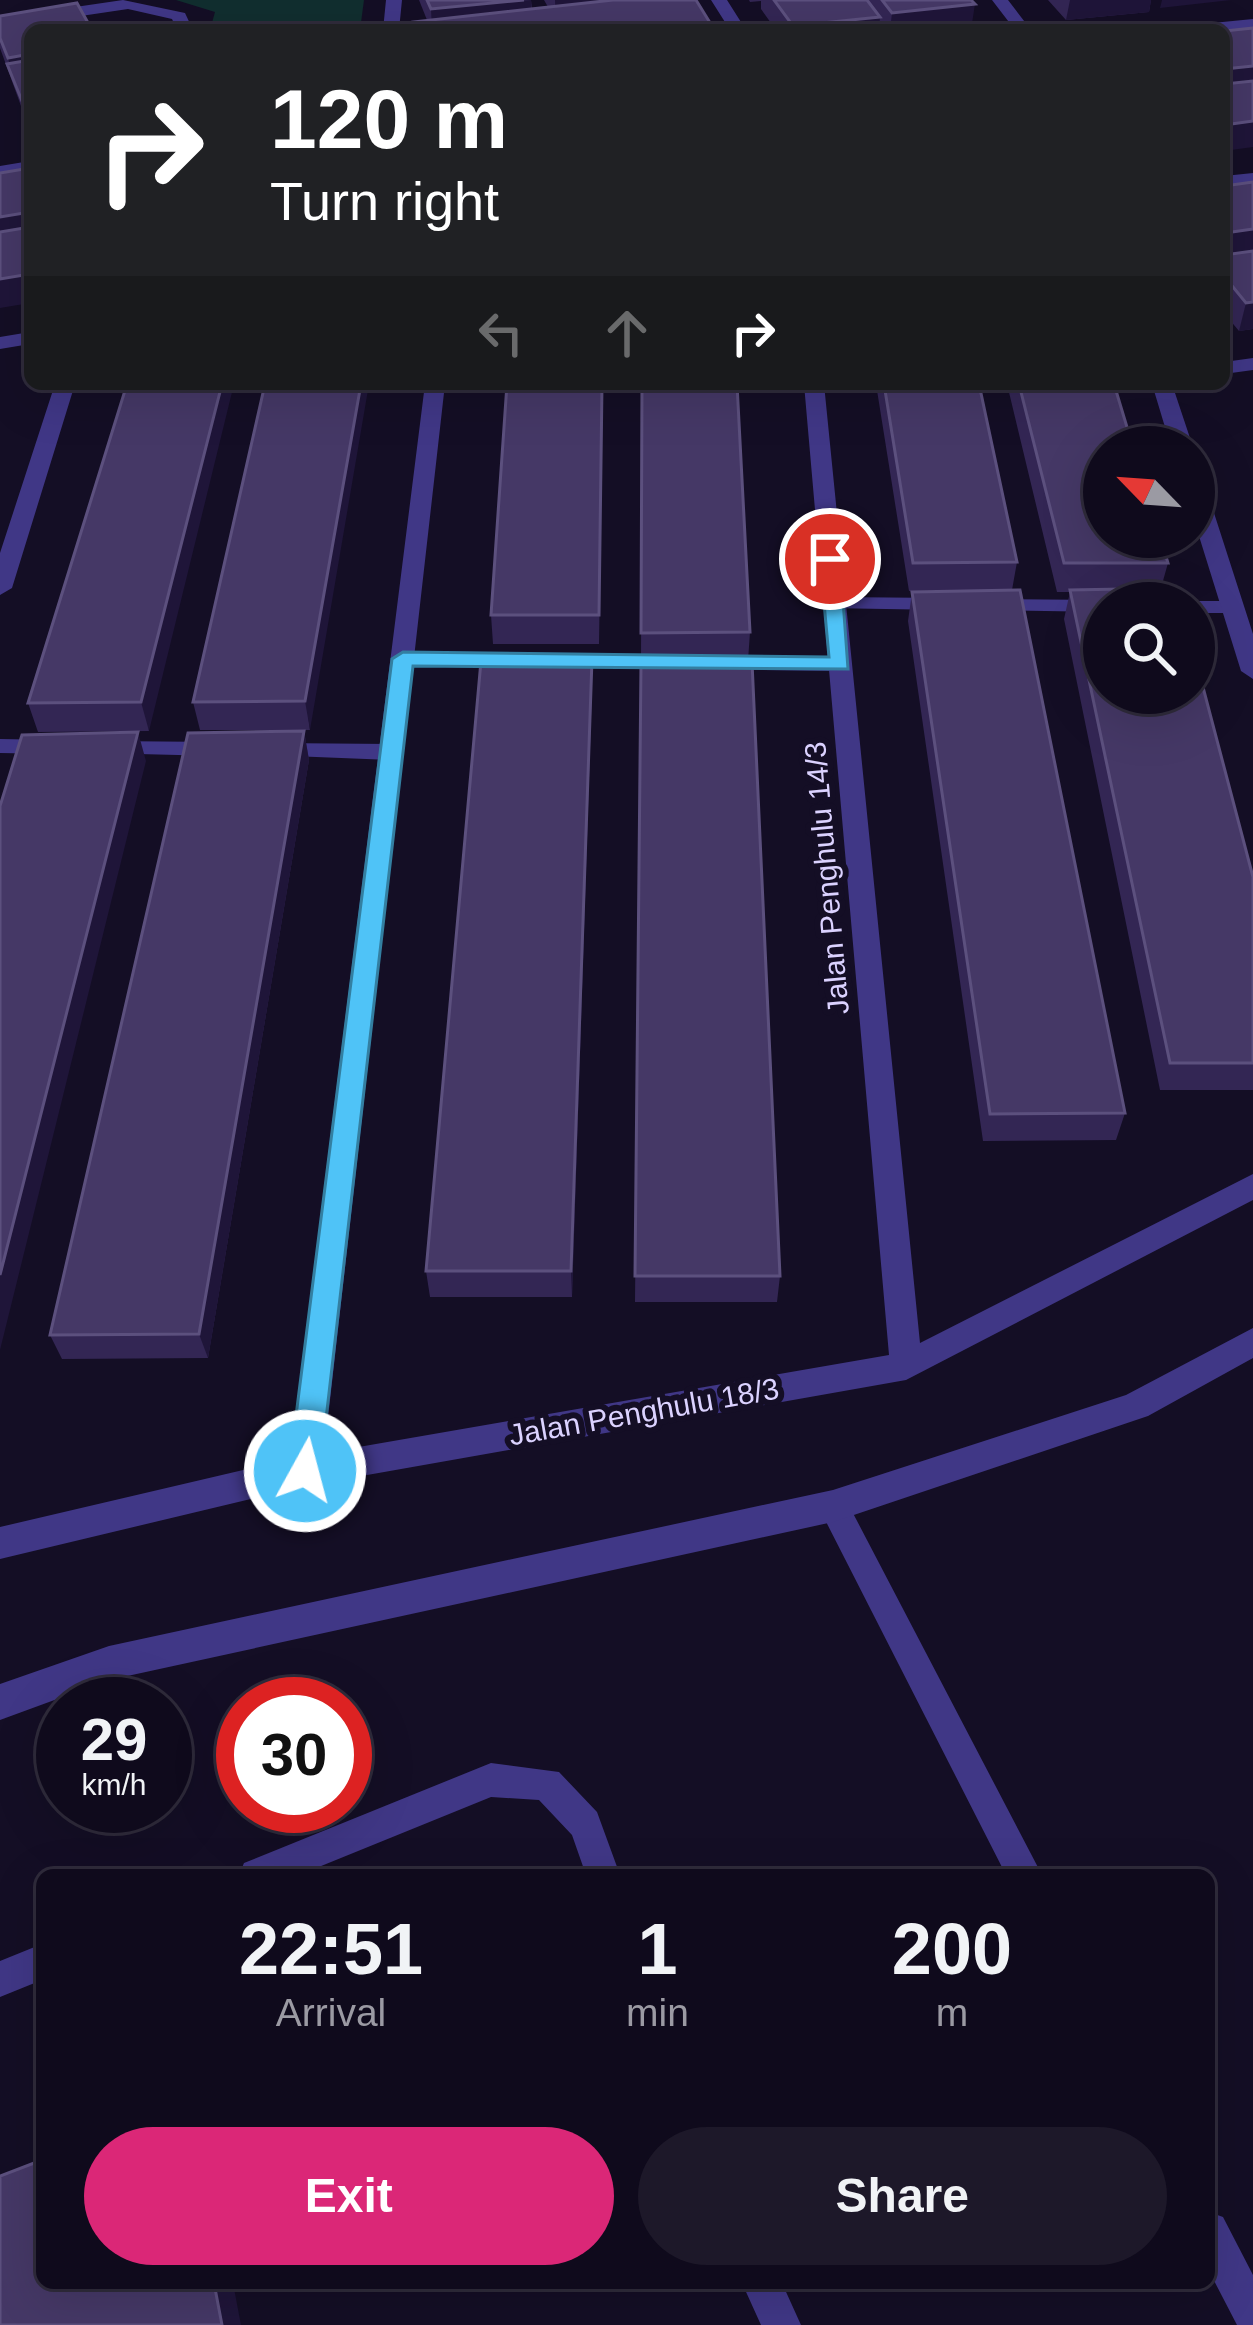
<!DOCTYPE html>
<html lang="en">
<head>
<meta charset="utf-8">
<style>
  body { margin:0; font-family:Helvetica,sans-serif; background:#1d1829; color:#f1f3f6; height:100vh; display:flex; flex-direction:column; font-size:45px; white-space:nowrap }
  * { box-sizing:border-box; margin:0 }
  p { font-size:39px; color:#9b9aa3 }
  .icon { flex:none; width:66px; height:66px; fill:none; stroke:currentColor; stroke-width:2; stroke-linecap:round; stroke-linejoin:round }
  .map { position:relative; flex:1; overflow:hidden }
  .panel { position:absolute; left:36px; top:1869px; width:1179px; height:420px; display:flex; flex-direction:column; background:#0f0a1c; border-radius:18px; box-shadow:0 12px 48px #0002,0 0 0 3px #2f2b3b }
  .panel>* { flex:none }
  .guide { position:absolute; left:24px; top:24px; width:1206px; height:366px; border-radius:18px; box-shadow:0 12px 48px #0002,0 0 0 3px #2f2b3b; background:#202124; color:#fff; overflow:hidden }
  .needle { width:78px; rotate:295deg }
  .fabs { position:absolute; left:1083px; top:426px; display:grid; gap:24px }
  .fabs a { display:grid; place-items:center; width:132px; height:132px; border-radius:50%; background:#0f0a1c; box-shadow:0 12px 48px #0002,0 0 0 3px #2f2b3b; font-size:60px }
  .speed { position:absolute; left:36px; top:1677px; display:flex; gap:24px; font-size:60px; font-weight:700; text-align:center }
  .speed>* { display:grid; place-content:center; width:156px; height:156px; border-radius:50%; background:#0f0a1c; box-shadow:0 12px 48px #0002,0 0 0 3px #2f2b3b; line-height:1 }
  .speed small { font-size:30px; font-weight:400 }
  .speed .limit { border:18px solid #d22; background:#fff; color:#111 }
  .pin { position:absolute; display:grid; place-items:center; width:102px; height:102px; color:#fff; margin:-51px; border:6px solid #fff; border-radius:50%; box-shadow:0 3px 12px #0007 }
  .me { position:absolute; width:132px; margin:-66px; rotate:7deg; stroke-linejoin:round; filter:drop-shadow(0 0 9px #0008) }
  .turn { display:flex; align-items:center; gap:42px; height:252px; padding:0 48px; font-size:54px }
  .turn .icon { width:156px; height:156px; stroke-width:2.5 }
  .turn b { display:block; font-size:84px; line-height:102px }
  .lanes { display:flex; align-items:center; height:114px; padding:0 48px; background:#0003; justify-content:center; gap:60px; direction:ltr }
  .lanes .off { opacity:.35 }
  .eta { display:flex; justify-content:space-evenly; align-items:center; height:204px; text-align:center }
  .eta b { font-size:72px; font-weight:700; line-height:84px }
  .action { display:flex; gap:24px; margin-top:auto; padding:24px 48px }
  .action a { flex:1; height:138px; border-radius:72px; background:#db2777; color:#fff; font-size:48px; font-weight:700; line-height:138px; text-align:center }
  .action a+a { background:#1d1829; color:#f1f3f6 }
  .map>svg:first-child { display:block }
</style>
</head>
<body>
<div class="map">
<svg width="1253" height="2325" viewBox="0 0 1253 2325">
  <rect width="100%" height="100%" fill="#140e25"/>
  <path fill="#112e2f" d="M176,0h188l-4,30h-150l5,-18z"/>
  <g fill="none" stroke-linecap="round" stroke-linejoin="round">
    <path fill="#403786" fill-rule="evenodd" d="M834,597l110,1 10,6 -10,6 -117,-2v-10z
      M988,599l116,1 8,3h-8v9l-123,-2v-10z
      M1194,601h39l10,6 -10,6h-39v-10h-8z
      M402,653l438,4 11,7 -11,7 -446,-6 -3,-5z
      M0,739l56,1 11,7 -11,7 -56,-1z
      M106,741l112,1 11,7 -11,7 -120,-3 -3,-5z
      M274,743l117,1 11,8 -11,8 -125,-5v-10z
      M833,1492l11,4 198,379h-36l-188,-369 4,-10z
      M491,1763l68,9 38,40 23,63h-34l-14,-40 -33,-35 -48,-3 -192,78h-60l5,-12z
      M42,1944v36l-42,17v-36z
      M1209,2212l14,5 30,58v50h-16l-28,-54z
      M742,2283h40l19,42h-40z"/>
    <path fill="#403786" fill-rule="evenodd" d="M123,0l62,13 8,17h-16l-5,-11 -44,-10 -128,19v-10z
      M386,0h16l-3,30h-16z
      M711,0h16l19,30h-16z
      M992,0h16l23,30h-16z
      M1253,19v10l-69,1 8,-5z
      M30,161v10l-30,5v-10z
      M1253,173v10l-29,3v-10z
      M30,332v12l-30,5v-12z
      M1253,358v12l-29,4v-12z
      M55,384h20l-63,204 -12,7v-42z
      M425,384h20l-121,1069 565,-98 -85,-971h20l96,959 333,-169v26l-347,180 -601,106 -305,73v-32l290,-68z
      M1152,384h20l21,63h-22z
      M1194,478l11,7 48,149v45l-12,-8 -47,-151z
      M1253,1328v30l-105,58 -315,106 -724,158 -109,40v-36l109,-38 724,-156 293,-95z"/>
  </g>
  <path fill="#332654" d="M419,0h112l1,9 16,-2 -4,-7h152l16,30h-299v-8l14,-2z
    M749,0h222v30h-88l-4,-5v5h-103l-15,-21v-8l-11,1z
    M1048,0h103l-2,12 -83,8z
    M0,16l30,14v101l-30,-83z
    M1224,186l29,143 -14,2 -15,-18z
    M127,384l22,347 -111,1 -10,-29z
    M265,384l45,346h-110l-7,-28z
    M603,384l-4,260h-106l-2,-29z
    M642,384l108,248 -2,29 -107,1z
    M876,384h103l38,178 -5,28 -103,1z
    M1007,384h107l54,179 -7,25 92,289v213h-93l-96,-471 6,-27h-13z
    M912,592l213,521 -9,27 -133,1 -75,-520z
    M641,664l139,612 -3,26h-142z
    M592,687l-20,610h-142l-4,-26z
    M304,731l5,29 -101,598 -146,1 -12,-24z"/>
  <path fill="#1f1539" d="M531,0l1,25 -100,5 -1,-21z
    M555,0h99l-98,23z
    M1070,0h81l-2,12 -83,8z
    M1162,0h69l-71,8z
    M975,4l-4,26h-81l2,-17z
    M880,17l-1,13h-86v-4z
    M712,26v4h-38z
    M30,54v27l-15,3 -7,-26z
    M1253,66v26l-29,3v-26z
    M1253,121v26l-29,4v-26z
    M30,212v29l-30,5v-29z
    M1253,229v27l-29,4 1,-27z
    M30,274v29l-30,5v-29z
    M1253,302v27l-14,2 7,-28z
    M222,384h12l-85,347 -8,-29z
    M361,384h8l-59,346 -5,-29z
    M592,659v28l-20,610 -1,-26z
    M304,731l5,29 -101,598 -9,-24z
    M138,732l8,29 -146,589v-75z
    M214,2283h19l8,42h-19z"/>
  <path fill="#453866" stroke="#5c507e" stroke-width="3" d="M427,0h97l-93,9z
    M613,0h83l16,26 -38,4h-259l-2,-8z
    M774,0h93l13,17 -87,9z
    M882,0h89l4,4 -83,9z
    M77,3l15,27h-62v24l-22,4 -8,-20v-22z
    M1253,28v38l-29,3v-38z
    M30,60v50l-4,1 -19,-47z
    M1253,81v40l-29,4v-41z
    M30,168v44l-30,5v-44z
    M1253,182v47l-28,4 -1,-47z
    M30,227v47l-30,5v-47z
    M1253,251v51l-7,1 -22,-27v-21z
    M127,384h95l-81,318 -113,1z
    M265,384h96l-56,317 -112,1z
    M507,384h95l-3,231h-108z
    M642,384h95l13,248 -109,1z
    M884,384h95l38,178 -104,1z
    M1019,384h95l19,63h-29v90h56l8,26h-104z
    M1177,588l4,15h-77v90h90v-40l59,224v186h-83l-100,-473z
    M1020,590l105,523 -135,1 -78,-522z
    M592,659l-21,612h-145l55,-610z
    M752,662l28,614h-145l6,-612z
    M304,731l-105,603 -149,1 138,-602z
    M138,732l-138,543v-469l22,-71z
    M42,2160v123h172l8,42h-222v-149z"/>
  <path fill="#4fc3f7" stroke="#337fa1" stroke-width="3" d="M830,553l10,6 8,110 -435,-3 -93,805 -4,10 -11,4 -11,-4 -5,-10 103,-812 11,-7 426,5 -9,-98z"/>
  <g text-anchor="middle" stroke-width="12" stroke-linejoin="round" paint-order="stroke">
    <g font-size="30" fill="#dbd2ff" stroke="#140e25">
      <text transform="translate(827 878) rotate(-95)" y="10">Jalan Penghulu 14/3</text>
      <text transform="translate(644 1412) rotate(-10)" y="10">Jalan Penghulu 18/3</text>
    </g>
  </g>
</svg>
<div class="fabs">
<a><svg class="needle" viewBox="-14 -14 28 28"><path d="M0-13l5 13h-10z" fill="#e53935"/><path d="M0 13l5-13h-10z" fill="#9b9aa3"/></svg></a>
<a><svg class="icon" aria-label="search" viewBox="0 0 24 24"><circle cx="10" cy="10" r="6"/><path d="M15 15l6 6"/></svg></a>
</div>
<div class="speed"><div>29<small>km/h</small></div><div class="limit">30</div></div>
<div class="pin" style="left:830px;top:559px;background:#d93025"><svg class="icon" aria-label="arrive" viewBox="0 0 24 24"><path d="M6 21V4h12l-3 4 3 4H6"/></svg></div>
<svg class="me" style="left:305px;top:1471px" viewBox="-20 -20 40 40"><circle r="17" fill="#4fc3f7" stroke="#fff" stroke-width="3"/><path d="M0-11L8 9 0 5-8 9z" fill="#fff"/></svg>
<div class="guide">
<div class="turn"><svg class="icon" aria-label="right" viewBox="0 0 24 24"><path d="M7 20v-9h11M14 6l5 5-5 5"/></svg><div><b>120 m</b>Turn right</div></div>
<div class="lanes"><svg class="icon off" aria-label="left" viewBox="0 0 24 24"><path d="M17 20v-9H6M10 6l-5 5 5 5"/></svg><svg class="icon off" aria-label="ahead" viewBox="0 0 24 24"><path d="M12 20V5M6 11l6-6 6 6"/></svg><svg class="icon" aria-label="right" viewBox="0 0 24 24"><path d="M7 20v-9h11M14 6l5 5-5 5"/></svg></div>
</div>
<section class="panel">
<div class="eta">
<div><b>22:51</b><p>Arrival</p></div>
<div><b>1</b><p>min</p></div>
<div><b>200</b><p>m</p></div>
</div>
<div class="action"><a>Exit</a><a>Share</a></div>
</section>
</div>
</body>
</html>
